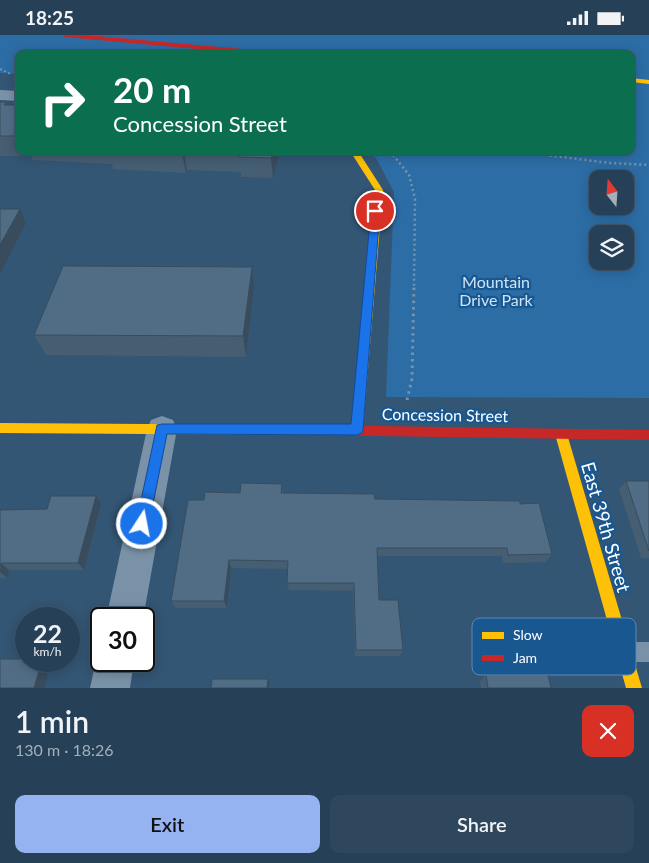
<!DOCTYPE html>
<html lang="en">
<head>
<meta charset="utf-8">
<style>
  body { margin:0; font-family:Lato,sans-serif; background:#2e475d; color:#f1f3f6; height:100vh; display:flex; flex-direction:column; font-size:19px; white-space:nowrap }
  * { box-sizing:border-box; margin:0 }
  p { font-size:16px; color:#a4afba }
  .icon { flex:none; width:28px; height:28px; fill:none; stroke:currentColor; stroke-width:2; stroke-linecap:round; stroke-linejoin:round }
  .map { position:relative; height:653px; overflow:hidden }
  .sheet { display:flex; flex-direction:column; background:#264057; flex:1 }
  .sheet>* { flex:none }
  .hud { position:absolute; left:15px; top:15px; width:620px; height:105px; border-radius:10px; box-shadow:0 2px 12px #0003,0 0 0 1px #42596d; background:#0b6e4f; color:#fff; overflow:hidden }
  .needle { width:32px; rotate:343deg }
  .tools { position:absolute; left:589px; top:135px; display:grid; gap:10px }
  .tools a { display:grid; place-items:center; width:45px; height:45px; border-radius:10px; background:#264057; box-shadow:0 2px 12px #0003,0 0 0 1px #42596d; font-size:25px }
  .speed { position:absolute; left:15px; top:572px; display:flex; gap:10px; font-size:25px; font-weight:700; text-align:center }
  .speed>* { display:grid; place-content:center; width:65px; height:65px; border-radius:50%; background:#264057; box-shadow:0 2px 12px #0003,0 0 0 1px #42596d; line-height:1 }
  .speed small { font-size:12px; font-weight:400 }
  .speed .limit { border:2px solid #111; border-radius:8px; background:#fff; color:#111 }
  .pin { position:absolute; display:grid; place-items:center; width:42px; height:42px; color:#fff; margin:-21px; border:2px solid #fff; border-radius:50%; box-shadow:0 1px 5px #0007 }
  .me { position:absolute; width:55px; margin:-28px; rotate:11deg; stroke-linejoin:round; filter:drop-shadow(0 0 4px #0008) }
  .turn { display:flex; align-items:center; gap:18px; height:105px; padding:0 15px; font-size:22px }
  .turn .icon { width:65px; height:65px; stroke-width:2.5 }
  .turn b { display:block; font-size:35px; line-height:42px }
  .round { display:grid; place-items:center; flex:none; width:52px; height:52px; border-radius:10px; background:#2e475d }
  .summary { display:flex; align-items:center; justify-content:space-between; height:85px; padding:0 15px }
  h1 { font-size:30px; font-weight:600; line-height:38px }
  .cta { display:flex; gap:10px; margin-top:auto; padding:10px 15px }
  .cta a { flex:1; height:58px; border-radius:10px; background:#95b2f1; color:#111; font-size:20px; font-weight:600; line-height:58px; text-align:center }
  .cta a+a { background:#2e475d; color:#f1f3f6 }
  .status { display:flex; justify-content:space-between; align-items:center; height:35px; padding:0 25px; background:#264057; direction:ltr }
  .status svg { height:14px; fill:currentColor }
  .map>svg:first-child { display:block }
</style>
</head>
<body>
<div class="status"><b>18:25</b><svg viewBox="0 0 49 12"><path d="M0 12V9h3v3zM5 12V6h3v6zM10 12V3h3v9zM15 12V0h3v12zM26 1h20v11H26zM47 4h2v5h-2z"/></svg></div>
<div class="map">
<svg width="649" height="653" viewBox="0 0 649 653">
  <rect width="100%" height="100%" fill="#335674"/>
  <path fill="#2c6da5" fill-rule="evenodd" d="M0,0h649v363l-263,-1 8,-205 -18,-34 -8,-7h263v-97h-612v20l-19,-1zM598,144h27v27h-27zM598,199h27v27h-27z"/>
  <g fill="none" stroke-linecap="round" stroke-linejoin="round">
    <path stroke="#7a92a7" stroke-width="2" stroke-dasharray="2 2.5" stroke-linecap="butt" d="M0,34l11,5"/>
    <path stroke="#7a92a7" stroke-width="2.5" stroke-dasharray="2 3" stroke-linecap="butt" d="M390,116l19,24 6,24 -1,87
      M515,116l95,12 39,2"/>
    <path stroke="#7a92a7" stroke-width="3" stroke-dasharray="2.5 4" stroke-linecap="butt" d="M407,365l5,-21 2,-94"/>
    <path fill="#7a92a7" fill-rule="evenodd" d="M625,607h24v20h-24l-7,-3 -3,-7 3,-7z"/>
    <path fill="#7a92a7" fill-rule="evenodd" d="M0,55l19,1v10l-19,-1z
      M162,381l11,4 4,9 -34,190h-37l41,-190 4,-9z
      M101,613v13h33l-4,27h-40l6,-27z"/>
    <path fill="#ffc107" fill-rule="evenodd" d="M631,43l18,2v4l-18,-2z
      M350,116h8l25,39 -20,240 -2,4 -4,1 -4,-1 -2,-4 24,-240z
      M0,388l311,2 4,1 2,4 -2,4 -4,1 -311,-2z
      M561,394l4,1 2,4 75,254h-16l-71,-254 2,-4z"/>
    <path fill="#c62828" fill-rule="evenodd" d="M62,0h24l191,17 3,2h-28l-187,-17z
      M311,390l338,5v10l-338,-5 -4,-1 -2,-4 2,-4z"/>
  </g>
  <path fill="#465e72" d="M0,67h6l1,3h12v46h261l-7,27 -32,-1v-5l-54,-2 -1,3 -73,-4 -1,-5 -79,-4 -2,-4h-31z
    M254,253l-8,69 -200,-2 -12,-20z
    M626,446h23v77h-8l-22,-69z
    M282,449l1,9 92,6 145,5 32,50 -6,8 -43,1 -1,-7h-125l2,44 24,50 -3,6h-45l-2,-65 -64,-1 -2,-7 1,-14 -57,-1 -4,40h-51l-5,-7 33,-101z
    M101,469l-17,66h-75l-2,8h-7v-68l47,-1z
    M486,640l65,13h-70l-1,-7z"/>
  <path fill="#394c5d" d="M183,116h1l3,19 -1,3 -4,-19z
    M273,116h7l-7,27 -2,-20z
    M20,174l6,14 -26,51v-29z
    M252,232l2,21 -8,69 -3,-21z
    M96,461l5,8 -17,66 -6,-7z
    M229,525l2,8 -4,40 -3,-7z
    M1,528l8,7 -2,8 -7,-6z
    M42,626h3l5,3 -6,24h-10z
    M268,644l2,5 -1,4h-2z"/>
  <path fill="#516d85" stroke="#394c5d" d="M0,67h6l-2,3h15v31h-19z
    M143,116h40l-1,3z
    M212,116h61l-2,7 -32,-1 2,-4z
    M0,174h20l-20,36z
    M63,231l189,1 -9,69 -209,-1z
    M626,446h23v70z
    M241,448l41,1 -1,9 93,1 1,5 145,2v3l19,-1 13,51 -44,1 -1,-7h-130l2,52h19l5,50h-47l-2,-67h-67l1,-22 -59,-1 -5,41h-53l17,-101h16l1,-8 35,1z
    M51,461h45l-18,67h-77l-1,3v-56l47,-1z
    M0,624h26v2h16l-8,27h-34z
    M486,640h62l3,13h-63z
    M212,644h56l-1,9h-56z"/>
  <path fill="#1a73e8" stroke="#114b97" d="M375,173l5,3 -17,219 -1,3 -5,2 -190,-1 -18,90 -2,4 -5,2 -4,-2 -2,-4 21,-99 5,-1h189l20,-213z"/>
  <g text-anchor="middle" stroke-width="4.5" stroke-linejoin="round" paint-order="stroke">
    <g font-size="16" fill="#cce5fb" stroke="#18578f">
      <text x="496" y="253">Mountain<tspan x="496" dy="18">Drive Park</tspan></text>
    </g>
    <g font-size="16" fill="#fff" stroke="#18578f">
      <text transform="translate(445 380) rotate(1)" y="6">Concession Street</text>
    </g>
    <g font-size="19" fill="#fff" stroke="#18578f">
      <text transform="translate(606 492) rotate(74)" y="7">East 39th Street</text>
    </g>
  </g>
  <rect x="472" y="583" width="164" height="57" rx="8" fill="#18578f" stroke="#5d89b1" stroke-width="1"/>
  <rect x="482" y="597" width="22" height="7" fill="#ffc107"/>
  <rect x="482" y="620" width="22" height="6" fill="#c62828"/>
  <g font-size="14" fill="#fff">
    <text x="513" y="605">Slow</text>
    <text x="513" y="628">Jam</text>
  </g>
</svg>
<div class="tools">
<a><svg class="needle" viewBox="-14 -14 28 28"><path d="M0-13l5 13h-10z" fill="#e53935"/><path d="M0 13l5-13h-10z" fill="#a4afba"/></svg></a>
<a><svg class="icon" aria-label="layers" viewBox="0 0 24 24"><path d="M12 4l9 5-9 5-9-5zM3 14l9 5 9-5"/></svg></a>
</div>
<div class="speed"><div>22<small>km/h</small></div><div class="limit">30</div></div>
<div class="pin" style="left:375px;top:176px;background:#d93025"><svg class="icon" aria-label="arrive" viewBox="0 0 24 24"><path d="M6 21V4h12l-3 4 3 4H6"/></svg></div>
<svg class="me" style="left:142px;top:489px" viewBox="-20 -20 40 40"><circle r="17" fill="#1a73e8" stroke="#fff" stroke-width="3"/><path d="M0-11L8 9 0 5-8 9z" fill="#fff"/></svg>
<div class="hud">
<div class="turn"><svg class="icon" aria-label="right" viewBox="0 0 24 24"><path d="M7 20v-9h11M14 6l5 5-5 5"/></svg><div><b>20 m</b>Concession Street</div></div>
</div>
</div>
<section class="sheet">
<div class="summary"><div><h1>1 min</h1><p>130 m · 18:26</p></div><a class="round" style="background:#d93025;color:#fff"><svg class="icon" aria-label="close" viewBox="0 0 24 24"><path d="M6 6l12 12M18 6L6 18"/></svg></a></div>
<div class="cta"><a>Exit</a><a>Share</a></div>
</section>
</body>
</html>
